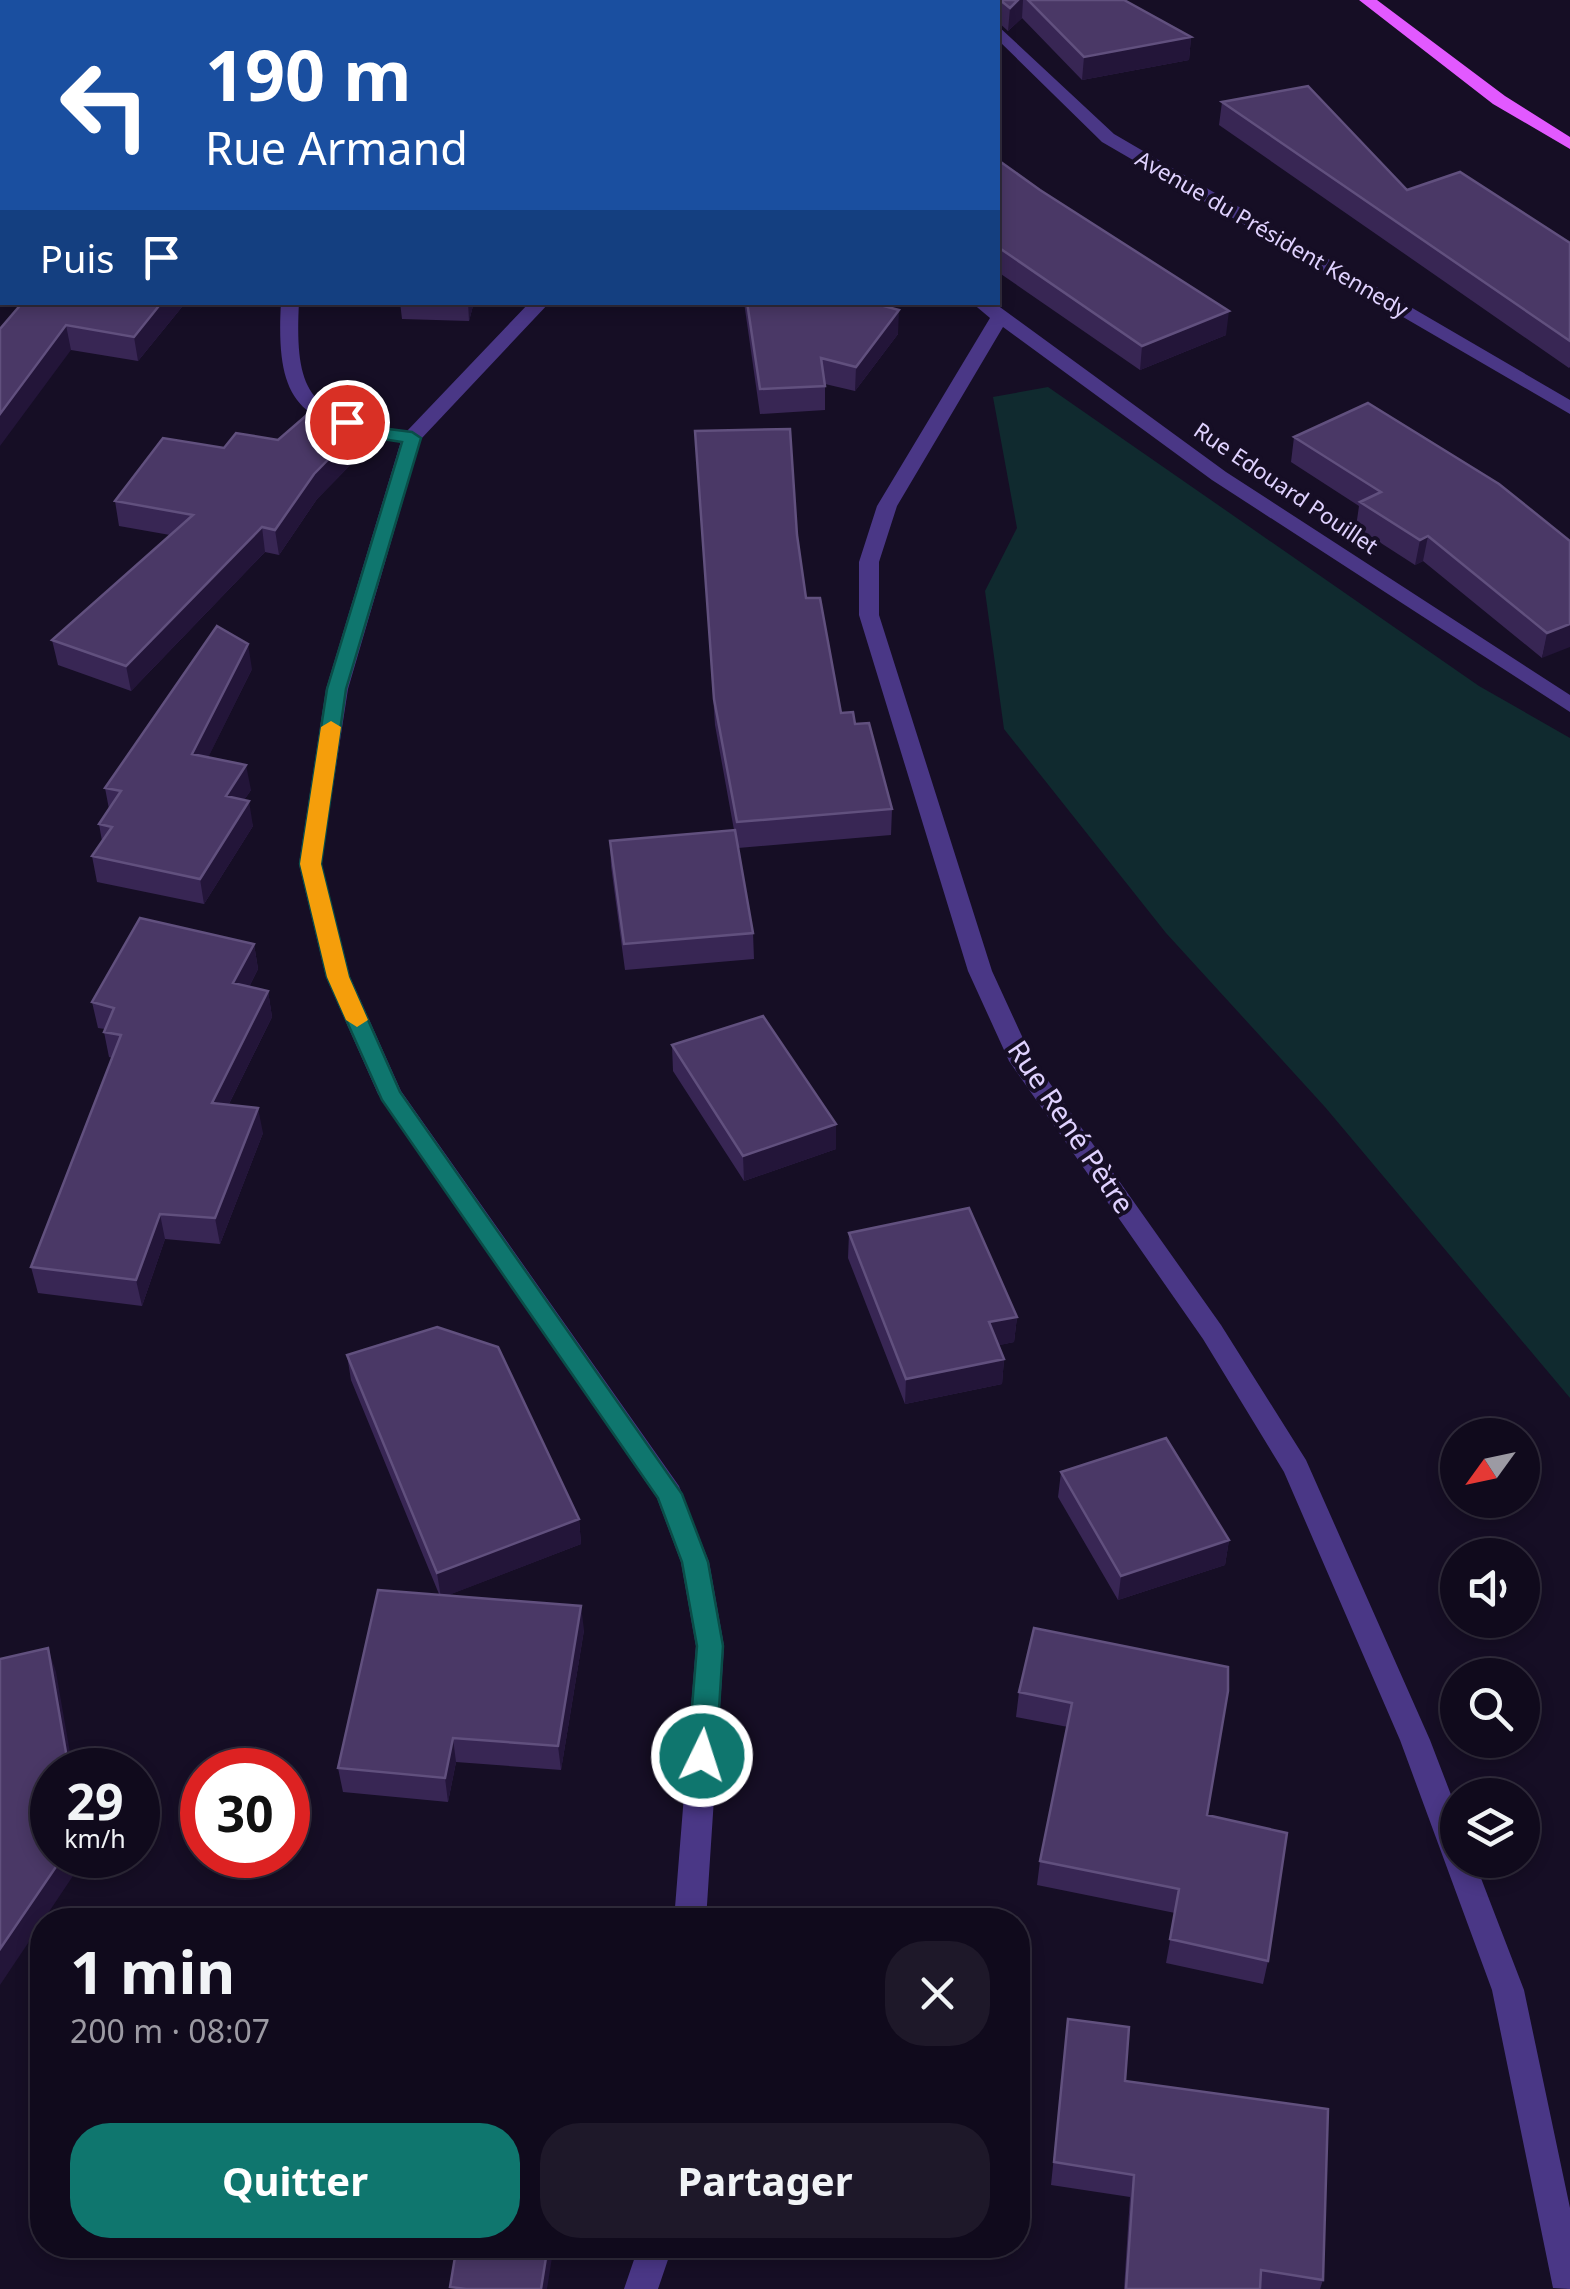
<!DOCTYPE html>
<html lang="fr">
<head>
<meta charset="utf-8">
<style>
  body { margin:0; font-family:"Noto Sans",sans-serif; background:#1e1829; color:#f1f3f6; height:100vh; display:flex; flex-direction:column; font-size:38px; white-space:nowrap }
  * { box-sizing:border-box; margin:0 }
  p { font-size:32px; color:#9c9aa3 }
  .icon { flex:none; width:55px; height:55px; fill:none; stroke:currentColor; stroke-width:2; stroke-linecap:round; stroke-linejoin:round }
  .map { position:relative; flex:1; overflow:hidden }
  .drawer { position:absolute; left:30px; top:1908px; width:1000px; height:350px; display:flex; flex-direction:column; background:#100a1c; border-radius:40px; box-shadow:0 5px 15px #0003,0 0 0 2px #302b3b }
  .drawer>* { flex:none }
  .banner { position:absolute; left:0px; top:0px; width:1000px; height:305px; box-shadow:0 5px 15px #0003,0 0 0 2px #302b3b; background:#1a4fa0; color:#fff; overflow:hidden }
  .needle { width:65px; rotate:237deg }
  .fabs { position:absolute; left:1440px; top:1418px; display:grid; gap:20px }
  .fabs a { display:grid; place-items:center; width:100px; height:100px; border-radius:50%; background:#100a1c; box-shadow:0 5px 15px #0003,0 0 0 2px #302b3b; font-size:50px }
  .speed { position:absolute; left:30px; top:1748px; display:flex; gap:20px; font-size:50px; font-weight:700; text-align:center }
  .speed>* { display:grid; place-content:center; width:130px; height:130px; border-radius:50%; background:#100a1c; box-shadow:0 5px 15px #0003,0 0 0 2px #302b3b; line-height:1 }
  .speed small { font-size:25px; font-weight:400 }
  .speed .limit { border:15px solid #d22; background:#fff; color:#111 }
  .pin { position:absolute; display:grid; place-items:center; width:85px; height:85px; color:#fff; margin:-42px; border:5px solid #fff; border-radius:50%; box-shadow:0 2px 10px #0007 }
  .me { position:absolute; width:110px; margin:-55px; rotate:4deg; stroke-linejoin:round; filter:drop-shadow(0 0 8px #0008) }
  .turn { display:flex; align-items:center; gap:35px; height:210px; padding:0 40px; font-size:45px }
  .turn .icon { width:130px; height:130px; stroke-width:2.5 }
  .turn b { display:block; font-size:70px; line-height:85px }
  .then { display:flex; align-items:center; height:95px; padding:0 40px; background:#0003; gap:20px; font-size:38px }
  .round { display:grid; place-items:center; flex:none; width:105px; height:105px; border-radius:40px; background:#1e1829 }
  .overview { display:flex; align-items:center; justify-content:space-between; height:170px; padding:0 40px }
  h1 { font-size:60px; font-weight:700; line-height:75px }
  .button { display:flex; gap:20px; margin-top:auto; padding:20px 40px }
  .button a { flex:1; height:115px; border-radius:40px; background:#0f766e; color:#fff; font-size:40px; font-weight:700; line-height:115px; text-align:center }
  .button a+a { background:#1e1829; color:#f1f3f6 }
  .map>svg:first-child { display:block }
</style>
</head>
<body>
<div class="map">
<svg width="1570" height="2289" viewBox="0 0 1570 2289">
  <rect width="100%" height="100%" fill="#160e25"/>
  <path fill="#102a2f" d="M1048,387l431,299 91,52v660l-245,-291 -159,-174 -162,-204 -19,-138 32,-63 -24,-131z"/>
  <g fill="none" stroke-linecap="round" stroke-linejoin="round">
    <path fill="#4a3786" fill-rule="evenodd" d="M998,26l116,108 456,266v14l-468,-272 -104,-102z
      M281,302h18c-5,95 12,115 108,129l123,-129h20l-129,137 -73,250 -27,175 29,113 51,114 278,395 30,76 15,84 -18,274h-32l22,-274 -15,-84 -24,-64 -279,-404 -52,-117 -27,-113 27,-175 75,-248c-101,-16 -126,-35 -120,-139z
      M971,302h22l233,170 344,223v17l-358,-232 -209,-153 -106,179 -18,56v53l113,356 40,87 189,267 85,135 124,280 28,73v47h16l50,130 46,218v81l-17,-1 -61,-298 -92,-250 -116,-268 -81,-133 -194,-278 -41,-90 -109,-356v-53l18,-56 113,-188z
      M639,2245h34l-15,44h-34z"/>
    <path fill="#e259ff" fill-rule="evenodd" d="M1359,0h18l128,96 65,41v12l-77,-45z"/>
  </g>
  <path fill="#382654" d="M820,0h304l67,37 -2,23 -107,20 -60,-62 -14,13 -10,-9v-20h-178z
    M1222,102l185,88 163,53v124l-1,1 -350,-243z
    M998,160l228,175 -86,35 -142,-98z
    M186,302l-48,59 -67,-11 -71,-21z
    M400,302h74l-5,19 -67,-2z
    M744,302h125l29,32 -43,57 -30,-7v26l-65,4z
    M362,425l3,25 -48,49 -38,56 -14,-3 -134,139 -73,-26 -6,-25 118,-105 -51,-9 -4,-25 109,-53z
    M695,431l102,104 9,63 35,115 14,11 37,85 -1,26 -153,13 15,85 1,26 -129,11 -14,-104 -1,-25 124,-11 -19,-105z
    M1294,437l276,104 -28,117 -119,-97 -8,4 -59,-38 3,-21 -68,-44z
    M252,669l-44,88 43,33 -7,10 9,26 -49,78 -107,-22 -5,-26 10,-15 -3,-17 10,-15 -4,-21z
    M254,944l4,25 -9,18 19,4 4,26 -43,87 34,29 -43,111 -55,-5 -23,67 -104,-13 -7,-26 81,-209 -3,-1 -5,-25 1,-3 -7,-1 -6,-26z
    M672,1045l164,104 -92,32 -71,-110z
    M849,1233l168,84 -3,25 -15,3 5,14 -2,25 -97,20 -57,-146z
    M347,1355l232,164 2,25 -133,51 136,35 -23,140 -105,-8 -8,40 -105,-10 -5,-24 101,-174 -88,-214z
    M1061,1472l168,68 -4,25 -107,35 -60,-103z
    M1034,1628l173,187 61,146 -5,23 -97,-21 9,-50 -138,-28 3,-24 28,-134 -52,-10 3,-25z
    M1068,2019l57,62 198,199 -3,9h-196l6,-92 -79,-12z"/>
  <path fill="#231539" d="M86,0h36l-4,2h-36z
    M1018,0h5l-1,18 -14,13 2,-23z
    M1191,37l-2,23 -107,20 2,-23z
    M2,58v26l-2,1v-26z
    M2,108v26l-2,1v-26z
    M162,302h24l-48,59 -4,-24z
    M468,302h6l-5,19z
    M899,310l-1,24 -43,57 1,-24z
    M1229,311l-3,24 -86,35 2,-24z
    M66,325l5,25 -71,96v-32z
    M362,425l3,25 -48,49 -38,56 -4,-25 39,-56z
    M262,527l3,25 -134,139 -5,-25z
    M1428,536l-5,25 -8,4 5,-25z
    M1570,624v23l-28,11 5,-25z
    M248,644l4,25 -55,111 -5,-26z
    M246,765l5,25 -21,31 -4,-25z
    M249,801l4,25 -49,78 -4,-25z
    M254,944l4,25 -20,40 -5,-26z
    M268,991l4,26 -55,111 -5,-25z
    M258,1108l5,25 -43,111 -5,-26z
    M836,1124v25l-92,32 -1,-25z
    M160,1214l5,25 -23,67 -6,-26z
    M1017,1317l-3,25 -27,6 2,-26z
    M1004,1359l-2,25 -97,20 1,-25z
    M579,1519l2,25 -140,54 -4,-25z
    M1229,1540l-4,25 -107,35 3,-24z
    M581,1606l3,24 -23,140 -3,-24z
    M48,1648l8,24 17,98h-4z
    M453,1738l3,24 -8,40 -3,-24z
    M64,1855h23l-87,130v-36z
    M548,2245h6l-7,44h-6z"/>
  <path fill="#4a3866" stroke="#61507e" stroke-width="2.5" d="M0,0h86l-4,2h-80v56l-2,1z
    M428,0h70l-1,2h2h-73z
    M824,0h175l-3,2h-172z
    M1000,0h18l-8,8z
    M1028,0h96l67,37 -107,20z
    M1308,86l99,104 53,-18 110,71v98l-348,-239z
    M998,160l42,30 189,121 -87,35 -144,-99z
    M23,302h139l-28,35 -68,-12 -66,89v-85z
    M747,302h122l30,8 -43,57 -35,-9 4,28 -65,3z
    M323,401l24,9 15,15 -48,49 -39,56 -13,-3 -136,139 -74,-26 141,-125 -78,-14 48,-63 61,10 12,-15 42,7z
    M1368,403l131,81 71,57v83l-23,9 -119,-97 -8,4 -60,-38 21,-10 -87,-55z
    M790,429l7,106 9,63h14l21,115 12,-1 2,12 14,-1 23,86 -155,13 -23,-123 -19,-268z
    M217,626l31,18 -56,110 54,11 -20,31 23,5 -49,78 -108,-23 20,-29 -13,-3 22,-33 -16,-3z
    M735,830l18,103 -129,11 -14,-103z
    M140,918l114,26 -21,39 35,8 -56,112 46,5 -43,110 -55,-4 -24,66 -105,-13 90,-232 -17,-3 10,-24 -22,-6z
    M763,1016l73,108 -93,32 -71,-111z
    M969,1208l48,109 -28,5 15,37 -98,20 -57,-146z
    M437,1327l61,20 81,172 -142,54 -90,-218z
    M1166,1438l63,102 -108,36 -60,-104z
    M378,1590l203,16 -23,140 -105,-8 -8,40 -107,-10z
    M1034,1628l194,39v24l-21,124 80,18 -19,128 -98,-22 9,-50 -139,-28 32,-158 -53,-11z
    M48,1648l21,122h-17v85h12l-64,94v-290z
    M1068,2019l61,8 -4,54 203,28 -5,171 -62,-10 -1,19h-134l8,-114 -80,-13z
    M457,2245h91l-7,44h-75l-16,-2z"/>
  <path fill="#0f766e" stroke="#0a4d48" stroke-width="2.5" d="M347,416l26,11 39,5 9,6 -75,251 -25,175 28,113 51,115 282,402 26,68 15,84 -7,110 -4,8 -10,3 -10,-3 -4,-8 9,-110 -15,-84 -24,-64 -276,-398 -55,-123 -27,-113 27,-175 75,-247 -39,-6 -22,-11v-7z"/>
  <path fill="#f59e0b" d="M331,721l10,6 -20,137 28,113 19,43 -11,7 -11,-7 -19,-43 -27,-113 21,-137z"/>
  <g text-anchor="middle" stroke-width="8" stroke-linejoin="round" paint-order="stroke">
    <g font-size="22" fill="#e0d2ff" stroke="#160e25">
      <text transform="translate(1272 234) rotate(30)" y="8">Avenue du Président Kennedy</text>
      <text transform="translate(1286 488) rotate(34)" y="8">Rue Edouard Pouillet</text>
    </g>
    <g font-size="28" fill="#e0d2ff" stroke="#160e25">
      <text transform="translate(1071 1127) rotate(56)" y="10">Rue René Pètre</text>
    </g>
  </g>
</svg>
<div class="fabs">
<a><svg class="needle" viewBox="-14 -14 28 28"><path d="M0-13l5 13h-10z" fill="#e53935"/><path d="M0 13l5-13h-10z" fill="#9c9aa3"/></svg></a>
<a><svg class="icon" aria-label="sound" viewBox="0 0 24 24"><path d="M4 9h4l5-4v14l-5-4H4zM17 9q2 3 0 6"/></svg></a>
<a><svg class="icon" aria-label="search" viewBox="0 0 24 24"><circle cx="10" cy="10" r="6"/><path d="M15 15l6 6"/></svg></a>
<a><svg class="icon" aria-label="layers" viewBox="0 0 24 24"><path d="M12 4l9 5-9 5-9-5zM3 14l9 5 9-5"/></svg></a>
</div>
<div class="speed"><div>29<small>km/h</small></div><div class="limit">30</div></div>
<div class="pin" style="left:347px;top:422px;background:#d93025"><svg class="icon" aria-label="arrive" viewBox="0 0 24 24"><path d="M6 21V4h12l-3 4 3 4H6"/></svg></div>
<svg class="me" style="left:702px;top:1756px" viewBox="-20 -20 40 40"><circle r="17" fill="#0f766e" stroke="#fff" stroke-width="3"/><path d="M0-11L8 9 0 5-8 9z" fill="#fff"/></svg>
<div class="banner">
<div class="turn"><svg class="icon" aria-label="left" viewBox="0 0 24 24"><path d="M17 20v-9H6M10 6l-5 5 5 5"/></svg><div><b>190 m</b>Rue Armand</div></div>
<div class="then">Puis<svg class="icon" aria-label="arrive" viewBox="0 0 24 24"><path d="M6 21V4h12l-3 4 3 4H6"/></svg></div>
</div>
<section class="drawer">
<div class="overview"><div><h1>1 min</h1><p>200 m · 08:07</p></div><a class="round"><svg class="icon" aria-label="close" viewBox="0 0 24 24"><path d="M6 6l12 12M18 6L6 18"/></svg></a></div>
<div class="button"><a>Quitter</a><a>Partager</a></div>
</section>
</div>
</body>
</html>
